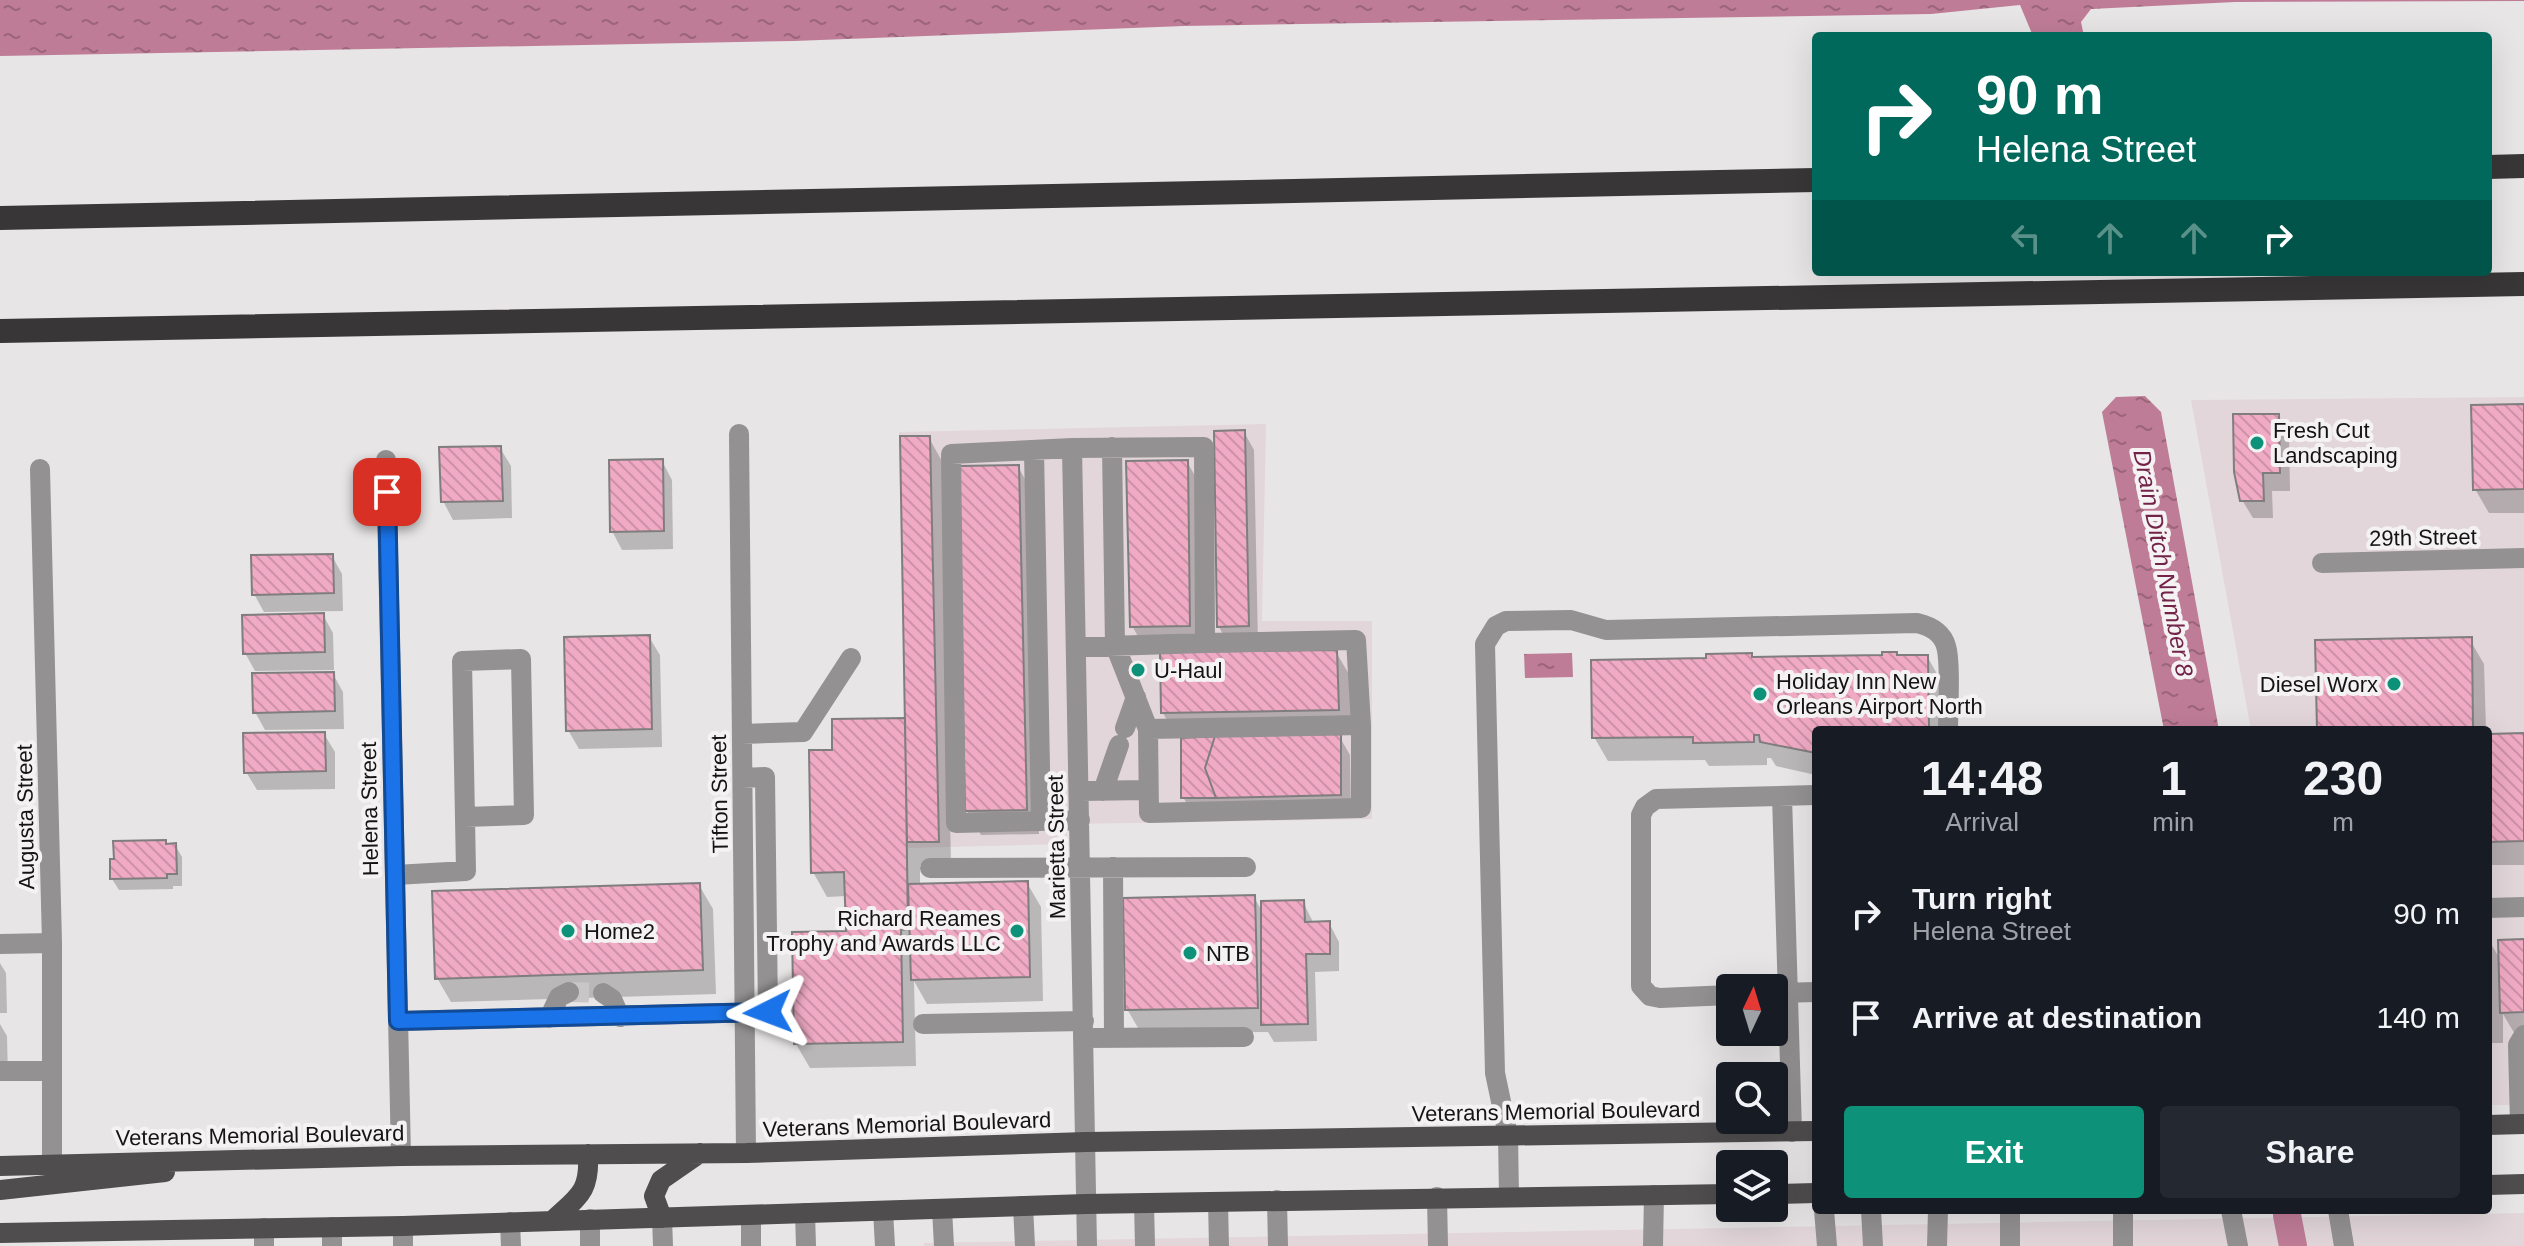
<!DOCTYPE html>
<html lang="en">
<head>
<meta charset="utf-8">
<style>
  body { margin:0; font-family:Arial,sans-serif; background:#242831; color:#f1f3f6; height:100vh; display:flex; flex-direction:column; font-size:30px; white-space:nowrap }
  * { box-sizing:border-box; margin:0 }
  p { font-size:26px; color:#9ea1a6 }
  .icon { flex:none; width:44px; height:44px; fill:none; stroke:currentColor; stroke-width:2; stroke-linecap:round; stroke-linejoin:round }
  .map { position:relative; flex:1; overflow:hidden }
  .panel { position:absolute; left:1812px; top:726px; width:680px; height:488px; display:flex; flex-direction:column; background:#171b24; border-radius:8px; box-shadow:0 8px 32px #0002 }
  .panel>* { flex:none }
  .guide { position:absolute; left:1812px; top:32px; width:680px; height:244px; border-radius:8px; box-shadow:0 8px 32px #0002; background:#00695c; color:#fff; overflow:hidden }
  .needle { width:52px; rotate:4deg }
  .buttons { position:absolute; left:1716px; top:974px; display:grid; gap:16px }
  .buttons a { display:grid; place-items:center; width:72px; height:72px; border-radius:8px; background:#171b24; box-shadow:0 8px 32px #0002; font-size:40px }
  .pin { position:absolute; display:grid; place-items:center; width:68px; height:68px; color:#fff; margin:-34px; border-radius:16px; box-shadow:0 4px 12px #0006 }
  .me { position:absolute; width:88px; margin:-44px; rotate:267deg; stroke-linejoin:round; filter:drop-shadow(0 0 6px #0008) }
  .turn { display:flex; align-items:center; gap:28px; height:168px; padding:0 32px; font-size:36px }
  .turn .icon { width:104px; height:104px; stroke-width:2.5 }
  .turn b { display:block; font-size:56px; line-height:68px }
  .lanes { display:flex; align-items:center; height:76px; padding:0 32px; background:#0003; justify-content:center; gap:40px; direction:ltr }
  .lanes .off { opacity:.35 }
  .eta { display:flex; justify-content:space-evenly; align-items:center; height:136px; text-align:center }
  .eta b { font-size:48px; font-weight:800; line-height:56px }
  .cta { display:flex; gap:16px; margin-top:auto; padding:16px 32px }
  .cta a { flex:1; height:92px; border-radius:8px; background:#0d9179; color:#fff; font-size:32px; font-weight:800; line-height:92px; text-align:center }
  .cta a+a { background:#242831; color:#f1f3f6 }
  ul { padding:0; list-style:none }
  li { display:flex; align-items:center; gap:24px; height:104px; padding:0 32px }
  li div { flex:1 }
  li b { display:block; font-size:30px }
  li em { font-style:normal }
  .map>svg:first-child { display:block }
</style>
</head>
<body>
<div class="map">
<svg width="2524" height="1246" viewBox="0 0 2524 1246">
  <defs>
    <pattern id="water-ripples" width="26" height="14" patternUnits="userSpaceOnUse" patternTransform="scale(2)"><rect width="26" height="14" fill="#bf7c96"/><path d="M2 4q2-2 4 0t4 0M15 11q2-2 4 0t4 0" fill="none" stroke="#9a6479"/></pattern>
    <pattern id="building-back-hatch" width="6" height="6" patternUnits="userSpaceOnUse" patternTransform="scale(2)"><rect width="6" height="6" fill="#f0aac4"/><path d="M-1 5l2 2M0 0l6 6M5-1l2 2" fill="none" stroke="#cd91a8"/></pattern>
  </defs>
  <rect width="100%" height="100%" fill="#e8e5e6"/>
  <path fill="#e2d6da" d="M2524,397v708h-36v-375h-237l-60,-330z
    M1266,424l-4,197h110v198l-305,5v20l-160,4 -8,-416z
    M2524,1213v33h-1600v-3z"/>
  <path fill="url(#water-ripples)" d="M0,0h2524v1l-289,1 -144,7 -10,13 3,14h-51l-13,-31 -89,9 -747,12 -390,15 -794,15z
    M2145,396l16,16 58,318h-55l-62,-318 14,-15z
    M1572,653l1,24 -48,1 -1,-24z"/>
  <path fill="#0003" d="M2524,406v107h-35l-14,-24z
    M2278,416l11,18 1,57h-18l1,27h-20l-11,-18z
    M1244,432l10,18 4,194 -29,1 -10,-18z
    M929,438l14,25 8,402h-31v20l107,-2 14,24 2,94 -116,3 -13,-23 2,85 -106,2 -14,-24 52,-111 -1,-37 -20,1 -14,-25 21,-120 73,-32z
    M500,448l11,18 1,52 -59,2 -10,-19z
    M662,461l10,19 1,69 -51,1 -10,-19z
    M1187,462l14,24 2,164h-57l-14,-24z
    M1018,467l14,24 7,343 -58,1 -14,-24z
    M332,556l10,18 1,37 -79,1 -10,-18z
    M323,615l10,18 1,37 -79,1 -10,-18z
    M649,637l11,18 2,92 -83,2 -11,-19z
    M2470,640l14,24 2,66h-167l-2,-88z
    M1336,652l14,24 2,58h-14l12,21 1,58 -161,-4 -7,-12v-60h-7l-13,-24z
    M1884,654l43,2 14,25 1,49h-126v45l-40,-9 -5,-8h-4v7l-58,1 -4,-6 -97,1 -14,-24 159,-78 131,-2z
    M333,674l10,18 1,37 -79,1 -10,-18z
    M324,734l11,18v37l-78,1 -11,-18z
    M2524,735v130h-36v-129z
    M165,842l2,4 8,-1 7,12v29h-9v3l-54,1 -7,-11z
    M699,885l14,24 3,85 -265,8 -14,-24z
    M1254,897l9,16 40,-11 11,22 15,-1 10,19v29l-24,1 2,69 -43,1 -6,-10 -127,1 -14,-24z
    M2488,939l12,20 24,-18v95h-8l-13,-22v29h-15z
    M0,963l6,10 1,40h-7z
    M0,1024l7,12 1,41h-8z"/>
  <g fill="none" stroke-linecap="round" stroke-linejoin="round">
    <path stroke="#bf7c96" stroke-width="28" d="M2287,1215l6,31"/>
  </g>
  <path fill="url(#building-back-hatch)" stroke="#807d7e" stroke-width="2" d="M2524,404v85l-51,1 -2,-85z
    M2233,414h46l1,59h-17l1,28h-24l-6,-29z
    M1245,430l4,196 -32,1 -3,-196z
    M900,436h30l9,406h-32z
    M501,446l2,55 -62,1 -2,-55z
    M663,459l1,72 -54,1 -1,-72z
    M1188,460l2,166 -60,1 -4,-166z
    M1019,465l8,345 -62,1 -7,-345z
    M333,554l1,39 -82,2 -1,-40z
    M324,613l1,39 -82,2 -1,-39z
    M650,635l2,94 -86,2 -2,-94z
    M2472,637l1,92 -156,1 -2,-90z
    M1337,650l2,60 -178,3 -1,-61z
    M1882,652h15v3h31l1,74 -113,1v23l-56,-11 -1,-7h-5v7l-61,1v-6l-101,1 -1,-78 115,-2v-4l46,-1v4l130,-2z
    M334,672l1,39 -82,2 -1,-40z
    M905,718l3,211 -7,1 2,112 -109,2 -2,-112 54,-1 -2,-59 -33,1 -2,-123h23v-31z
    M325,732l1,39 -82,2 -1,-40z
    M2524,733v108l-36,1v-108z
    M1341,734v61l-125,3 -11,-30 10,-32z
    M1215,736l-10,32 11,30h-35v-60z
    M166,840v4l10,-1 1,31h-10v4l-57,1v-20h4l-1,-18z
    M1028,881l2,96 -119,3 -3,-96z
    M700,883l3,87 -268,9 -3,-88z
    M1255,895l3,113 -133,2 -2,-112z
    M1304,900l1,22 25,-1v33h-24l2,70 -47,1v-124z
    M2488,937h2v82h-2z
    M2524,939v73l-24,1 -2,-73z"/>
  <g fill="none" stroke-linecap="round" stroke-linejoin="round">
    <path stroke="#c8c6c6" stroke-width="20" stroke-dasharray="20 10" stroke-linecap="butt" d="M569,992l34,1"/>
    <path stroke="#939192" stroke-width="20" d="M739,434l7,719
      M1112,447l3,198 33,84 213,-4v83l-212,5 -1,-84
      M1072,448l15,798
      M1034,450l7,371
      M386,460l15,696
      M40,469l12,474v221
      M2322,563l202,-5
      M1205,643l151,-3 5,85
      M1076,647l129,-4 -1,-196 -132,1 -121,6 5,369 124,-3
      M1125,728l11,-31
      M742,734l61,-2 48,-74
      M1079,791l69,-1
      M1103,791l16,-46
      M1782,796l10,336
      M1113,867l1,171
      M930,868l316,-1
      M395,875l71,-4 -4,-210 59,-2 3,156 -59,2
      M2488,908l36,-1
      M0,944l52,-1
      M603,993l9,6 8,18
      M1776,993l40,-1
      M1730,995l-70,3 -10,-2 -9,-10v-171l4,-8 11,-8 160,-4
      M549,1018l10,-21 10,-5
      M398,1021l370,-9 -3,-235 -22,1
      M923,1024l161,-3
      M1084,1038l160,-1
      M0,1071h52
      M2520,1124l-2,-79 6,-10
      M1509,1196l-1,-61 -13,-62 -10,-429 11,-18 10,-5 65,-1 35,10 311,-7c13,3 25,9 29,23 5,16 2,65 2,84
      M1437,1197l1,49
      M1277,1200l1,46
      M1218,1202l1,44
      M1144,1203l1,43
      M1023,1206l2,40
      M942,1209l2,37
      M1824,1210l3,36
      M1871,1210l2,36
      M2123,1210v36
      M2231,1210l7,36
      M2338,1210l6,36
      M883,1211l2,35
      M805,1213l1,33
      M751,1215v31
      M662,1218l1,28
      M590,1219v27
      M510,1222l1,24
      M403,1226v20
      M332,1227v19
      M264,1228v18
      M1653,1246l1,-51
      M1937,1246l1,-36
      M2010,1246v-36"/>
    <path stroke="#504d4e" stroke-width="20" d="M2488,1125l36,-1
      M0,1166l401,-10 345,-3 340,-11 730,-11
      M2488,1185l36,-1
      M0,1190l165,-18
      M1774,1194l42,-1
      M662,1218l-8,-22 7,-16 39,-27
      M553,1220c26,-24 37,-28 35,-66
      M0,1233l403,-7 683,-22 644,-10"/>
    <path stroke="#393637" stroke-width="24" d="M2488,167l36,-1
      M0,218l1816,-38
      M0,331l2524,-47"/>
  </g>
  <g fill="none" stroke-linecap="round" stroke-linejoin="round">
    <g stroke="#114b97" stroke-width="20">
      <path id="route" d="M387,492l11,529 370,-9"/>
    </g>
    <use href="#route" stroke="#1a73e8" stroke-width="14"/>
  </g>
  <g fill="#0d9179" stroke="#f5f2f3" stroke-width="3">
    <circle cx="2257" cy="443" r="8"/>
    <circle cx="1138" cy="670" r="8"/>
    <circle cx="2394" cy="684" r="8"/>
    <circle cx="1760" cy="694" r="8"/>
    <circle cx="568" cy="931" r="8"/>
    <circle cx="1017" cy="931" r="8"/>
    <circle cx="1190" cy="953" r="8"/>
  </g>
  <g text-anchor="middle" stroke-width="8" stroke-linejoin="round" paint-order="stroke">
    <g font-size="22" fill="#151414" stroke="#f5f2f3" text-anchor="start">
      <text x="2273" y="438">Fresh Cut<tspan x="2273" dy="25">Landscaping</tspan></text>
      <text x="1154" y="678">U-Haul</text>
      <text x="1776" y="689">Holiday Inn New<tspan x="1776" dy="25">Orleans Airport North</tspan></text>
      <text x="2378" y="692" text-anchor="end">Diesel Worx</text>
      <text x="1001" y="926" text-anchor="end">Richard Reames<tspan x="1001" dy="25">Trophy and Awards LLC</tspan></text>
      <text x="584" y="939">Home2</text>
      <text x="1206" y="961">NTB</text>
    </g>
    <g font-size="22" fill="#151414" stroke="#f5f2f3">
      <text transform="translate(2423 537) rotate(-1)" y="8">29th Street</text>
      <text transform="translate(719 794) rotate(-91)" y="8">Tifton Street</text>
      <text transform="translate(369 809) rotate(-91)" y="8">Helena Street</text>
      <text transform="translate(25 817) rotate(-91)" y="8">Augusta Street</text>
      <text transform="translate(1056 847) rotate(-91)" y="8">Marietta Street</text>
      <text transform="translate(1556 1111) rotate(-1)" y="8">Veterans Memorial Boulevard</text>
      <text transform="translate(907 1124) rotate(-2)" y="8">Veterans Memorial Boulevard</text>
      <text transform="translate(260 1135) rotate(-1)" y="8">Veterans Memorial Boulevard</text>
    </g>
    <g font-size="24" font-style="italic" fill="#732348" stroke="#f5f2f3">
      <text transform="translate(2163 563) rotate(79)" y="8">Drain Ditch Number 8</text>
    </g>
  </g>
</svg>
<div class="buttons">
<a><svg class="needle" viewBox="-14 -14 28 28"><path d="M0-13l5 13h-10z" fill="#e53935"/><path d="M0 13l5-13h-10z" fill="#9ea1a6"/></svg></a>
<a><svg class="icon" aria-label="search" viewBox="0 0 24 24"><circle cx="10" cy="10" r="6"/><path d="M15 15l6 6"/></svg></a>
<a><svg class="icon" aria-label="layers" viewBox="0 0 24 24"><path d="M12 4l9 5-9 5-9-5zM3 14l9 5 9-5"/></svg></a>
</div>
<div class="pin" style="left:387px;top:492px;background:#d93025"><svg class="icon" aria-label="arrive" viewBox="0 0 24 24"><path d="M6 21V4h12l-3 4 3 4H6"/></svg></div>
<svg class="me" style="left:768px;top:1012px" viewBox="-20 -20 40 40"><path d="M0-17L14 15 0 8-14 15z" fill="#1a73e8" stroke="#fff" stroke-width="4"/></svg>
<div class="guide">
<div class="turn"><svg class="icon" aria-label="right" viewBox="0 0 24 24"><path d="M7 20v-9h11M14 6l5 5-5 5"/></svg><div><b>90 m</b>Helena Street</div></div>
<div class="lanes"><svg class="icon off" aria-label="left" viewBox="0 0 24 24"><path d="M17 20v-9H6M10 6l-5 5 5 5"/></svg><svg class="icon off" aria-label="ahead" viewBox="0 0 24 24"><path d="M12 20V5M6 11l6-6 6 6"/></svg><svg class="icon off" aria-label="ahead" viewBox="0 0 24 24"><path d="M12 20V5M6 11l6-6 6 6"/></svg><svg class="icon" aria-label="right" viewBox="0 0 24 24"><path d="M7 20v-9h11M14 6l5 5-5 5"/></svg></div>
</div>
<section class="panel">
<div class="eta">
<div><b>14:48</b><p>Arrival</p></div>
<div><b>1</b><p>min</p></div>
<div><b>230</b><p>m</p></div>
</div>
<ul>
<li><svg class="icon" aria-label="right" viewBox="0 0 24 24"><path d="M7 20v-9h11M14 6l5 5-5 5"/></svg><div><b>Turn right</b><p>Helena Street</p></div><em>90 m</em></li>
<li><svg class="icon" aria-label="arrive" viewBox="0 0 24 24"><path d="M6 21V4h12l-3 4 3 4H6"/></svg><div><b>Arrive at destination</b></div><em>140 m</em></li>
</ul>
<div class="cta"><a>Exit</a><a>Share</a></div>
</section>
</div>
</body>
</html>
